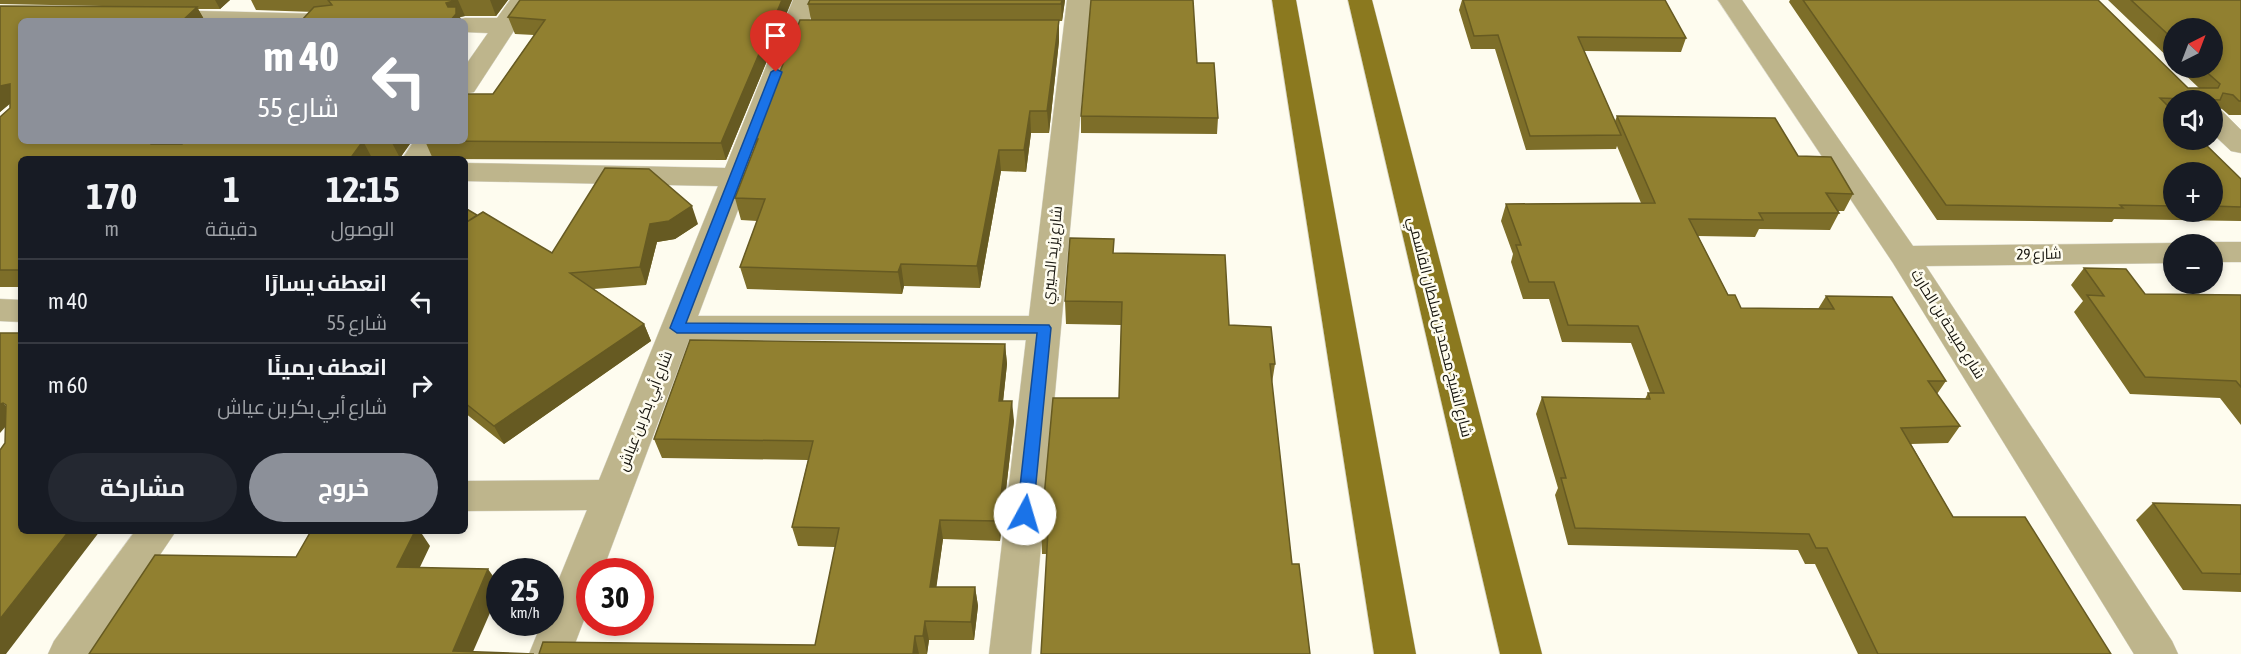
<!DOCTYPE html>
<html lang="ar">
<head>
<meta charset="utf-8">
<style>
  body { margin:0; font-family:"Asap Condensed",Cairo,sans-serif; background:#242831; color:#f1f3f6; direction:rtl; height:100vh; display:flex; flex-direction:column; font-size:22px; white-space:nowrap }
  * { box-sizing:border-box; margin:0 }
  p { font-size:20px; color:#9ea1a6 }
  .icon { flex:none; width:33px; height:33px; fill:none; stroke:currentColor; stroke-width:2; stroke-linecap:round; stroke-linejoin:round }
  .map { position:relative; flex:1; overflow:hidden; direction:ltr }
  .sheet { position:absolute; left:18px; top:156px; width:450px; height:378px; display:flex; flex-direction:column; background:#171b24; border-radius:9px; box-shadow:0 3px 9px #0003; direction:rtl }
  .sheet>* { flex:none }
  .top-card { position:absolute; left:18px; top:18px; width:450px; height:126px; border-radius:9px; box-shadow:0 3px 9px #0003; direction:rtl; background:#8c9099; color:#fff; overflow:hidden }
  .needle { width:39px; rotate:42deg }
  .tools { position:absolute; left:2163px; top:18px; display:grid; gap:12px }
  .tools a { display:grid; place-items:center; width:60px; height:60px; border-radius:50%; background:#171b24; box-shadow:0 3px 9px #0003; font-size:30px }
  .speed { position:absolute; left:486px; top:558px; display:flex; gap:12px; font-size:30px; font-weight:700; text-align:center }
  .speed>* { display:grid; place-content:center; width:78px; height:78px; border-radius:50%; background:#171b24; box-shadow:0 3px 9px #0003; line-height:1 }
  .speed small { font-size:15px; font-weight:400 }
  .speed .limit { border:9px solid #d22; background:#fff; color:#111 }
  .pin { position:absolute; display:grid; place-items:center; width:51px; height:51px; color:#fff; margin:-62px -26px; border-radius:50% 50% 50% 0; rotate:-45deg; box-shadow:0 0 6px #0007 }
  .pin .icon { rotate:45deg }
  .me { position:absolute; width:66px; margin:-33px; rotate:6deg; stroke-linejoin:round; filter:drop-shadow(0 0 4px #0008) }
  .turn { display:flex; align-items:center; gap:21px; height:126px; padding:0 30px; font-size:27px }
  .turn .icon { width:78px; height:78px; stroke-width:2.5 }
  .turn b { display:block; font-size:42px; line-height:51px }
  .eta { display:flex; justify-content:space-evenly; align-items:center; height:102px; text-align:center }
  .eta b { font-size:36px; font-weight:700; line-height:42px }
  .action { display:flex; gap:12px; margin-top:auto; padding:12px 30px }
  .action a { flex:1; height:69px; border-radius:36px; background:#8c9099; color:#fff; font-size:24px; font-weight:700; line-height:69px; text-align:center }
  .action a+a { background:#242831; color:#f1f3f6 }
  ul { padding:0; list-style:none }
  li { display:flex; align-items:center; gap:18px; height:84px; padding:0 30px; border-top:2px solid #363941 }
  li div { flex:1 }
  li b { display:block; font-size:22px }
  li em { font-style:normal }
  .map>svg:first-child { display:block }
</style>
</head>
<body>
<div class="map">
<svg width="2241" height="654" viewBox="0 0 2241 654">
  <rect width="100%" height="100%" fill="#fefcef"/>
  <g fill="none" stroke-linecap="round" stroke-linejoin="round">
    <g stroke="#d9d7cb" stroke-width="1">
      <path id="minor" d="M510,0h24l-60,92 -9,2v-28l23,-33 -23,-1v-11h-10l10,-3h32z
        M793,0h24l-119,316h331l38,-316h24l-60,654h-42l37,-314h-337l-87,232h-12v32l-19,50h-42l13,-32h8v-21l37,-91 -122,1v-30l134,-1 119,-294 -253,-5v-18l260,5z
        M1718,0h24l171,246 261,-3 7,1h-7v19l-248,3 246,375 6,13h-44l-241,-391z
        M158,10l168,4 9,2 3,5h-190l-2,-4 3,-5z
        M2212,109l10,2 19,19v23l-10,-2 -19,-18z
        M414,141h28l-12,18h-28z
        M2212,242h29v20h-29v-18h-10z
        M0,299l21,1v22l-21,-1z
        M135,531h41l-83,123h-45l6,-13z"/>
    </g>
    <g stroke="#d9d7cb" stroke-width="1">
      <path id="major" d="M1272,0h24l120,654h-42z
        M1348,0h24l170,654h-42z"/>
    </g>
    <use href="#minor" fill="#beb58c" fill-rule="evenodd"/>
    <use href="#major" fill="#8b791f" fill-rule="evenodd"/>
  </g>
  <path fill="#7d6e29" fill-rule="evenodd" d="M0,0h230l-10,9h-22l7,12h-184l155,120 -3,3h9l3,-3h227l-12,17 -379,1v128h-21v-170l10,-9v-5l-10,9v-106h102l-102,-2z
    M251,0h257l-12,16h-31l-5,1 -204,-7z
    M520,0h272l-66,160 -293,-1 -8,-18 68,-47 41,-59 -19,-1 -7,-17z
    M1065,0l-3,21h-3v20l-10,92h-18l-5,39 -25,-1 -21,117 -76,-2 -2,8 -155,-5 -7,-22 17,-46 -16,-1 -6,-22 21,-52 -2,-7 57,-119 -3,-16z
    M1462,0h203l21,38 -5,14 -97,-1 31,70 2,-5 181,40 55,38 -9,17h-6l1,2 -9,17 -71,-1 -4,8 -57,-1 30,59 13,13 77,1 8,-13 120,85 -9,13 23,32 -12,17 -37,1 42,73 158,137h-253l-43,-90h-10l-7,-14 -230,-5 -13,-50 3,-7 -22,-74 6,-17 103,2 3,-6h2l-19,-50 -69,-1 -13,-43h-26l-12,-37 2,-8 -12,-33 5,-17 135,-1 -24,-57 -1,3 -90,1 -31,-101h-24l-12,-39z
    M1790,0h308l90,88h11l-21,-20h34l-38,-40v35l-66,-63h133v115h-12l-7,-6 -7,-2 -3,3v-10h-38v40l67,39v42l-127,-2 -2,3 -175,-2 -148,-218zM2174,172h38v40h-38z
    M1197,63l21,55 -1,16 -136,-1v-17z
    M465,208l12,7 75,38 146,-29 -23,15 -18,3 -11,43 -52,4 50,35 7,17 -147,103 -39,-31z
    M1114,253l115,72 46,39 -3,19 -225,171h-5l-1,-23 78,-133 2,-73 -55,-1 -1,-23z
    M2084,268l61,26 96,1v130l-21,-27 -90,-4 -56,-82 9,-11 -12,-16z
    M1005,344l2,20 -4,37 11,20 -14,120 -57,-2 -7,48h39l3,19 -4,34h-45l-2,14h-388l276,-9 20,-98 -37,-1 -6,-19 16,-67 -146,-2 -8,-19z
    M2153,503l88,2v87l-58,-2 -47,-70z"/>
  <path fill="#665a22" d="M215,0h15l-10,9z
    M457,0h1l7,16 -5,1 2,4h-12l-4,-18z
    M490,0h18l-12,16z
    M782,0h10l-66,160 -5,-17z
    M1062,0h3l-3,21 -1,-17z
    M197,7l8,14h-23z
    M1059,20v21l-10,92 -2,-22z
    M10,84l1,19 -11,9v-26z
    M1030,111l1,22 -5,39 -2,-22z
    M150,141h26l-15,18 -12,-17z
    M363,141l9,17v1h-22z
    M391,141h21l-12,17z
    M999,150l2,21 -21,117 -3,-22z
    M692,206l6,18 -23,15 -18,3 -11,43 -6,-18 10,-43z
    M901,264l3,22 -2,8 -4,-22z
    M644,324l7,17 -147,103 -10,-18z
    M1005,344l2,20 -6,57 -2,-20z
    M1012,401l2,20 -14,120 -2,-20z
    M3,403l17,18 -13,4 -7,8v-29z
    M940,520l3,19 -9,66 -4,-18z
    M69,531h31l-94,123h-6v-35z
    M415,531h5l10,15 -19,40 -14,-19z
    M488,569l12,17v4l-28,64 -19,-3z
    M975,587l3,19 -4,34 -3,-18z
    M925,621l4,19 -2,14 -4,-18z
    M915,636l4,18h-6z"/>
  <path fill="#918030" stroke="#665a22" stroke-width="1.5" d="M328,0h129l-11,3 2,4h8v7l-6,7h-149l13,-14 18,-2z
    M520,0h262l-61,143 -296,-2h40v-47h28l52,-74 -37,-3z
    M810,0h252l-1,4h-253z
    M1091,0h102l4,63h17l4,55 -137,-2z
    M1463,0h202l21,38 -108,-1 43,98 -91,1 -32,-101 -24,1z
    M1803,0h295l90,88h30l2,-4 -18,-16h10v-40h-38v12l-43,-40h110v101h-2l-6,-6 -10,-2 -3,7 -60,-2 14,14v28h27l40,39v28l-29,-1v-34h-38v34l-54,-1 3,3 -177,-3z
    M0,6l197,1 -15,14h-161v120h129l-1,1 2,2h31l3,-3h206h-28l-13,18h-329v111h-21v-153l10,-9v-24l-10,2z
    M800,20h259l-12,91h-17l-6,39h-25l-22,116 -76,-2 -3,8 -158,-5 25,-68 -30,-1 23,-59h-4z
    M1617,116l158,2 23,38 33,1 22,37 -27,-1 13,20h-80l4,7 -74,-1 39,76h7l6,13 93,1 -8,-13 66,1 54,84h-18l32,45 -59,2 52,89h72l86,137h-233l-51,-106h-11l-7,-14 -234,-6 -14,-50h5l-24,-81 108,2 -2,-6h16l-26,-67 -70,-1 -14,-43h-25l-13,-37h5l-15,-41 149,-1z
    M605,168l44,1 43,37 -23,15 -19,3 -10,43 -70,6 74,51 -150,102 -29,-23v-180l18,-11 69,41z
    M465,208l12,7 -9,6h-3z
    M1070,238l44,1 -1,14 112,2 4,70 42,2 4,37h-5l22,200h7l11,90h-269l7,-123h-7l12,-133h66l3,-96 -57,-1z
    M2084,268l42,1 19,25 96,1v92l-5,-6 -91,-4 -58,-82 17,1z
    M0,333h21v198h48l-69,88v-169l5,-7 1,-38 -3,-2 -3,1z
    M690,340l315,4 -6,57h13l-14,120 -58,-1 -10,67h45l-4,35 -46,-1 -2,15h-8l-2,18h-374l4,-12 272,3 24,-117 -47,-1 21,-86 -159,-2z
    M2153,503l88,2v69l-39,-1z
    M311,531h104l-18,36 91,2 -35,82 81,3h-445l66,-99 141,2z"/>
  <path fill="#1a73e8" stroke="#114b97" stroke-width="1.5" d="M776,69l6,3 -96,251 363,2 2,3 -18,186 -3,5 -5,2 -6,-2 -2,-5 20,-181h-360l-7,-5 101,-256z"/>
  <g text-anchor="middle" stroke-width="5" stroke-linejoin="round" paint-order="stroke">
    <g font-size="15" fill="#15130c" stroke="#fefcef">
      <text transform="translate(2039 254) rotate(-1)" y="5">شارع 29</text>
      <text transform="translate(1052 255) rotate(-84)" y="5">شارع يزيد الحبيري</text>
      <text transform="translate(1948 324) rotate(58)" y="5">شارع صبيحة بن الحارث</text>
      <text transform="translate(1440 327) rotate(76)" y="5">شارع الشيخ محمد بن سلطان القاسمي</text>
      <text transform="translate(645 411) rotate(-69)" y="5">شارع أبي بكر بن عياش</text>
    </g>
  </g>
</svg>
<div class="tools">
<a><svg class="needle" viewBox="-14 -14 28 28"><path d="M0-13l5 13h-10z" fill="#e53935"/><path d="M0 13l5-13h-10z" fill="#9ea1a6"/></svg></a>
<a><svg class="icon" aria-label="sound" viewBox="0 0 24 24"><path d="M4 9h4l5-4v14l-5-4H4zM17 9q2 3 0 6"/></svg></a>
<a>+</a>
<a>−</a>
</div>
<div class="speed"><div>25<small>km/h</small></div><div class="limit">30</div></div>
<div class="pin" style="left:776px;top:72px;background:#d93025"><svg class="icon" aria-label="arrive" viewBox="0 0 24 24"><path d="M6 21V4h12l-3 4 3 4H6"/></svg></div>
<svg class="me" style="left:1025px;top:514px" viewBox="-20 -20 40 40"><circle r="19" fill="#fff"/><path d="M0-13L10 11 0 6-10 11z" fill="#1a73e8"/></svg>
<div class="top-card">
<div class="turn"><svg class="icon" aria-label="left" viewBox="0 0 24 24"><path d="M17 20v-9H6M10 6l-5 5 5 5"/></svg><div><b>40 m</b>شارع 55</div></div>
</div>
<section class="sheet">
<div class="eta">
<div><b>12:15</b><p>الوصول</p></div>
<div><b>1</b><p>دقيقة</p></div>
<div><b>170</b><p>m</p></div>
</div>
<ul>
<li><svg class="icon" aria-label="left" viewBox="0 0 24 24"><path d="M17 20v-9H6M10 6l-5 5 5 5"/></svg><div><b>انعطف يسارًا</b><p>شارع 55</p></div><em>40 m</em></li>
<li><svg class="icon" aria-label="right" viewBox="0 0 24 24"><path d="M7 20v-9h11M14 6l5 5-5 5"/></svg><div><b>انعطف يمينًا</b><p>شارع أبي بكر بن عياش</p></div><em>60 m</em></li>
</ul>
<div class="action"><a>خروج</a><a>مشاركة</a></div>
</section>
</div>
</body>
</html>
